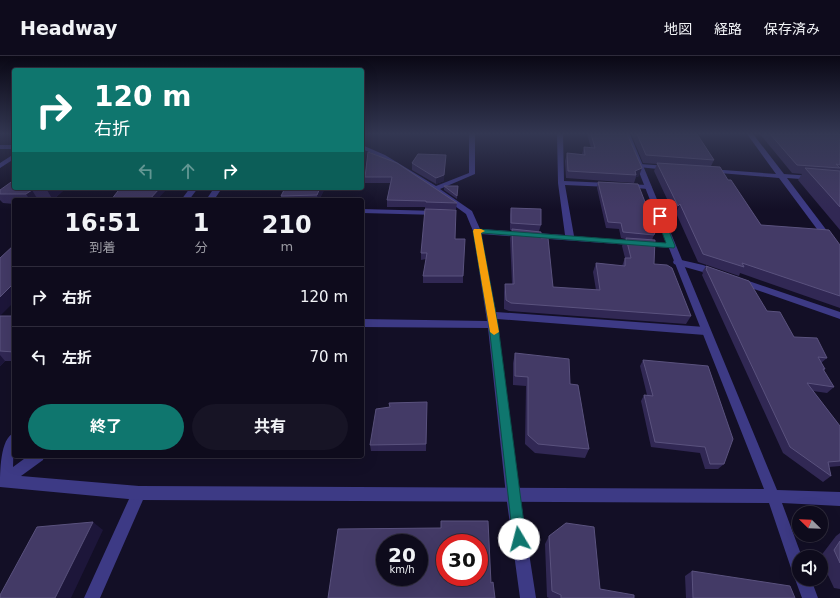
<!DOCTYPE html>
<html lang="ja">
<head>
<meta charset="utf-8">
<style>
  body { margin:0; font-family:"DejaVu Sans","Noto Sans JP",sans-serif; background:#171425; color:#f1f3f6; height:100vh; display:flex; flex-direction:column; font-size:15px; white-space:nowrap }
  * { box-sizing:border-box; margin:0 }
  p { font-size:13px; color:#9b9ba3 }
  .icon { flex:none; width:22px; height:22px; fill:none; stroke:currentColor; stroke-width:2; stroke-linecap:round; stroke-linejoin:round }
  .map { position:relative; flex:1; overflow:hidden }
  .panel { position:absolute; left:12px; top:142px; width:352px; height:260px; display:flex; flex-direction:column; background:#0e0b1c; border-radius:4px; box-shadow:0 4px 16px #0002,0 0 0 1px #2e2b3b }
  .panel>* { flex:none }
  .hud { position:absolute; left:12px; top:12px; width:352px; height:122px; border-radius:4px; box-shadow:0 4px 16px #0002,0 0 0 1px #2e2b3b; background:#0f766e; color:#fff; overflow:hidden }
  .needle { width:26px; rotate:293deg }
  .tools { position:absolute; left:792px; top:450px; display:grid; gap:8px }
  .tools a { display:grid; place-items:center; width:36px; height:36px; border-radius:50%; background:#0e0b1c; box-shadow:0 4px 16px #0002,0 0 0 1px #2e2b3b; font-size:20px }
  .speed { position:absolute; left:376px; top:478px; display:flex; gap:8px; font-size:20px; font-weight:700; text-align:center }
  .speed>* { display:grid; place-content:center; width:52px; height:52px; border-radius:50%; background:#0e0b1c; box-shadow:0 4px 16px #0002,0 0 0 1px #2e2b3b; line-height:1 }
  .speed small { font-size:10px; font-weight:400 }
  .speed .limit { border:6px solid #d22; background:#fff; color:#111 }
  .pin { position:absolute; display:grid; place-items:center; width:34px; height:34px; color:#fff; margin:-17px; border-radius:8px; box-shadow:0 2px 6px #0006 }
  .me { position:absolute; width:44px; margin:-22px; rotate:352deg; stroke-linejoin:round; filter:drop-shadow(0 0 3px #0008) }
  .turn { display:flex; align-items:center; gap:14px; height:84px; padding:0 16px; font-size:18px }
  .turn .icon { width:52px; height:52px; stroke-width:2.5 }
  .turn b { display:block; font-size:28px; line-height:34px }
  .lanes { display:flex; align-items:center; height:38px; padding:0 16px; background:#0003; justify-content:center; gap:20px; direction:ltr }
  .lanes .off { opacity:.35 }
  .eta { display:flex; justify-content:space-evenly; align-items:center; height:68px; text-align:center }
  .eta b { font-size:24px; font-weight:700; line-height:28px }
  .button { display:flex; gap:8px; margin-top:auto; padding:8px 16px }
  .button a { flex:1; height:46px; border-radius:24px; background:#0f766e; color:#fff; font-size:16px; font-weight:700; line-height:46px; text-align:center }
  .button a+a { background:#171425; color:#f1f3f6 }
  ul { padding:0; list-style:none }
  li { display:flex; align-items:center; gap:12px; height:60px; padding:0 16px; border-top:1px solid #2e2b3b }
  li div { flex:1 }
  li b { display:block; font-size:15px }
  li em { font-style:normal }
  header { display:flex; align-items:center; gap:24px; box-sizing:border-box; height:56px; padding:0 20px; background:#0e0b1c; border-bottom:1px solid #2e2b3b }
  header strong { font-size:19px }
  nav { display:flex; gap:22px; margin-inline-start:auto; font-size:14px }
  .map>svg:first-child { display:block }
</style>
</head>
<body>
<header>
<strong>Headway</strong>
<nav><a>地図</a><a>経路</a><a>保存済み</a></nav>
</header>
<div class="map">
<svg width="840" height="542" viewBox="0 0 840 542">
  <rect width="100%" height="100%" fill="#130f26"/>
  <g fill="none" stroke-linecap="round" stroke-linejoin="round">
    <path fill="#3d3a85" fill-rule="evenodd" d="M469,78h6v40l-35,15 32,22 8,18 85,6 -7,-52 -1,-49h6l1,47 46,2 3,2 -3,2 -45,-2 9,51 97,8 4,2 -4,2 -190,-14 15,78 209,15 4,1 1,3 -1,3 -4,1 -208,-16 23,176 16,103h-16l-14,-103 -18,-167 -126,-1v-8l125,2 -14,-90 -7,-17 -53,-38 -32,-19 -19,-8v-4l23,10 51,31 33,-13z
      M747,78h6l31,40 56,4v4l-53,-4 53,70v9l-3,-1 -58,-78 -71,-6 -1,-1 3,-2 66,5z
      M14,98v5l-14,9v-5z
      M640,108l28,2 3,2 -3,2 -30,-3 -1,-1z
      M626,128l22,1 4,2 -4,2 -24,-2v-2z
      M362,153l76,2 4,2 -4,2 -76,-2z
      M677,203l26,6 17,6 1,2 -4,3 -43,-12 -1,-2 1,-2z
      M740,222l100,34v7l-103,-36 -2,-2 2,-2z
      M139,430l5,2 2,5 -46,105h-16l50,-110z"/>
    <path fill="#3d3a85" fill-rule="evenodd" d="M624,78h6l147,356 63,2v14l-58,-3 20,54h-3v22h12l7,19h-16l-7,-19 2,-4 -3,-2 -3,-5 -22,-65 -630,-3 -139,-13c0,-14 0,-49 14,-54l-1,34 15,-11h16l-1,4 -22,16 118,10 625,3z
      M0,89h14v4h-14z
      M190,132h8l-9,12h-8z
      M214,132h8l-8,12h-8z"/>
  </g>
  <path fill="#312854" d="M587,78h40l12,42 -3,1 -2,6 -68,-5 -1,-17 2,-8 15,1 2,-7 7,1z
    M631,78h66l17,26 -3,6 17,14 33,45 79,20v63l-100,-35 -1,3 -41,-14 -22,-49 -2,1 -20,-43 3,-7 -14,-1z
    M760,78h80v96l-42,-50 4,-6 -10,-1z
    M368,96l89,51 -1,6h-31v-2h-38v-7l3,-17h-25v-6z
    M412,107l32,18 -8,3 -24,-14z
    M598,126l58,48 -4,10 2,24 37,52 -5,8 -177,-13 -5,-2v-17l1,-8h7l-2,-46 2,-8h-2v-15l1,-7 30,17 -2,6 14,56 43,3 -3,-18 3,-9 26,3 3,-8 -3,-12 3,-7 -4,-1 -2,-9 -13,-1 -9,-40z
    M444,130h14l-1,13 -13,-9z
    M14,132h52l-13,12h-39v4l-11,-1 -3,-3v-10z
    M325,132l-6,12h-37l-1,-4z
    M455,183l8,37v7h-40v-7l3,-17 -5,1v-7z
    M706,210l61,45 27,26 33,21 -6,5 4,6 -1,2 10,16 -7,6 -14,-2 27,35v40l-11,1 2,9 -8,6 -40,-29 -81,-178 1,-2 -1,-1z
    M0,260h14v45h-9l-5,5z
    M515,297l55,31 19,65 -4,9 -50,-5 -10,-9 1,-58 -13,-1v-22z
    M643,304l81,104 -6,5h-13l-5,-16 -49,-6 -10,-46 3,-6h3l-7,-29z
    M427,346l-1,49h-55l-1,-6z
    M840,477v56l-6,-1 -13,-28v-3h-1l16,-21z
    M549,480l51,53 34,9h-85l-2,-1 -2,-53z
    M692,515l103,27h-109l-1,-22z"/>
  <path fill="#1d163a" d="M445,106l-1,19 -8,3v-6z
    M642,112l-3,8 -3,1v-2l-1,-4z
    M49,132h17l-13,12 -6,-10z
    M160,132h8l-11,12h-8z
    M320,132h5l-6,12h-1l-1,-5z
    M32,134l6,10h-8l-4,-6z
    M680,148l-4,9 -2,1 4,-8z
    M14,227v19l-14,14v-19z
    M0,299l5,6 -5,5z
    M93,466l10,8 -32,68h-16z"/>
  <path fill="#433a66" stroke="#5a527e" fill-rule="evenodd" d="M591,78h36l15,34 -7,3 1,4 -68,-4 -1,-18 18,2 -1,-8 11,1z
    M637,78h60l17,26 -68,-5z
    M770,78h70v31l-4,-1 4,4 -43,-3z
    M368,96l29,11 60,40 -31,-1v-1l-39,-1 5,-23h-27z
    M418,98l28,1 -2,20 -8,3 -24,-15z
    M657,107l63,4 8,13h3l30,45 68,5 11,15v51l-98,-33 2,4 -41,-13 -23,-50 -2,2z
    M805,112l35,3v36z
    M14,124v8h35l-2,2h-15l-6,4h-26v-4z
    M598,126l40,2 18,46 -2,5 -31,-3 -2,-9 -13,-1z
    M444,130h14l-1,10z
    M121,132h39l-11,12h-38l7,-9z
    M285,132h35l-3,7 -36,1z
    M511,152l30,1v16l-30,-2z
    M425,153l31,1 -1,29h10l-2,37h-40l4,-23h-6z
    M512,173l29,3v6h7l5,49 47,3 -4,-27 29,3v-8h6l-5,-20 29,2 -1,24 13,1 5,3 19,48 -180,-13 -5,-3 -1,-16h9z
    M14,189v38l-14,14v-39z
    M706,210l43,15 18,30 13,1 14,25 23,1 10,20 -9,-1 7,12h-2l11,18 -27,-4 33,43v35l-12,1 3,14 -41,-29 -84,-178 1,-1z
    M0,260h14v36l-14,-1z
    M515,297l54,6 1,25 8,1 11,64 -51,-5 -10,-9v-58l-13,-1z
    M643,304l65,6 25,73 -9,25h-14l-5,-17 -50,-5 -11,-47 9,1z
    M427,346l-1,42 -56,1 6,-36 14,-2 -1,-4z
    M441,465h47l3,62 2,-1 2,16h-167l10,-69 103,-1zM385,487h34v34h-34zM445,487h34v34h-34z
    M93,466l-38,76h-55v-3l37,-68z
    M566,467l28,4 6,62 34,6v3h-73v-3l-9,-4 -3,-55z
    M840,485v22l-6,-13z
    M692,515l98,15 5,12h-102z"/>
  <linearGradient id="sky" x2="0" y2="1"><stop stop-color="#0a0815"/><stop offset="0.51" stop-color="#333752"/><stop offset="1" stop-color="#333752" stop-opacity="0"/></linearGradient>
  <rect width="840" height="153" fill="url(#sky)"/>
  <path fill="#0f766e" stroke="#0a4d48" d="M660,158l3,2 12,30 -1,2 -193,-15 17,92 28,214 -2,5 -5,2 -4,-2 -2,-5 -24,-214 -16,-94 4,-2 189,14 -10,-27z"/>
  <path fill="#f59e0b" d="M474,173h7l4,2 -4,2 18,99 -5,3 -4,-3 -17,-101z"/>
</svg>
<div class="tools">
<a><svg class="needle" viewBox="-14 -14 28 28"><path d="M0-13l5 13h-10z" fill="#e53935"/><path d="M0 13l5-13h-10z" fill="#9b9ba3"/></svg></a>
<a><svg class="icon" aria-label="sound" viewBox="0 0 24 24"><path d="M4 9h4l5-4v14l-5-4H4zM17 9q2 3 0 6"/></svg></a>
</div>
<div class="speed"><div>20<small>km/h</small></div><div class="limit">30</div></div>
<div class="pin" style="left:660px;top:160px;background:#d93025"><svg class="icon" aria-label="arrive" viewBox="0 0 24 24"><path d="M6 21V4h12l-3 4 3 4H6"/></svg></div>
<svg class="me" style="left:519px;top:483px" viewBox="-20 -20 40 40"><circle r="19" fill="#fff"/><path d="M0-13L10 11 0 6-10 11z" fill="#0f766e"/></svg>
<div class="hud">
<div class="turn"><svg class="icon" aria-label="right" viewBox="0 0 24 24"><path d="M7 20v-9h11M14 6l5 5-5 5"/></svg><div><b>120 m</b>右折</div></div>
<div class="lanes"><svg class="icon off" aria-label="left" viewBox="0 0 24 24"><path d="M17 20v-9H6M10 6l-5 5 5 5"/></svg><svg class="icon off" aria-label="ahead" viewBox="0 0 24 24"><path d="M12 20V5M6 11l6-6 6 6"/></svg><svg class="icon" aria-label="right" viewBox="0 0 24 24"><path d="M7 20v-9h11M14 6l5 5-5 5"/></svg></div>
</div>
<section class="panel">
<div class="eta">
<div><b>16:51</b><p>到着</p></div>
<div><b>1</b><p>分</p></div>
<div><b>210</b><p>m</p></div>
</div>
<ul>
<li><svg class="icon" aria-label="right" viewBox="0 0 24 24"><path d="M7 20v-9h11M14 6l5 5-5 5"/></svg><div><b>右折</b></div><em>120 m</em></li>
<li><svg class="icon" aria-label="left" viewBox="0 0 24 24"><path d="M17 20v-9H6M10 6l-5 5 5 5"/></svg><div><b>左折</b></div><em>70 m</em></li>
</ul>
<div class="button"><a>終了</a><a>共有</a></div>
</section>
</div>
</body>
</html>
